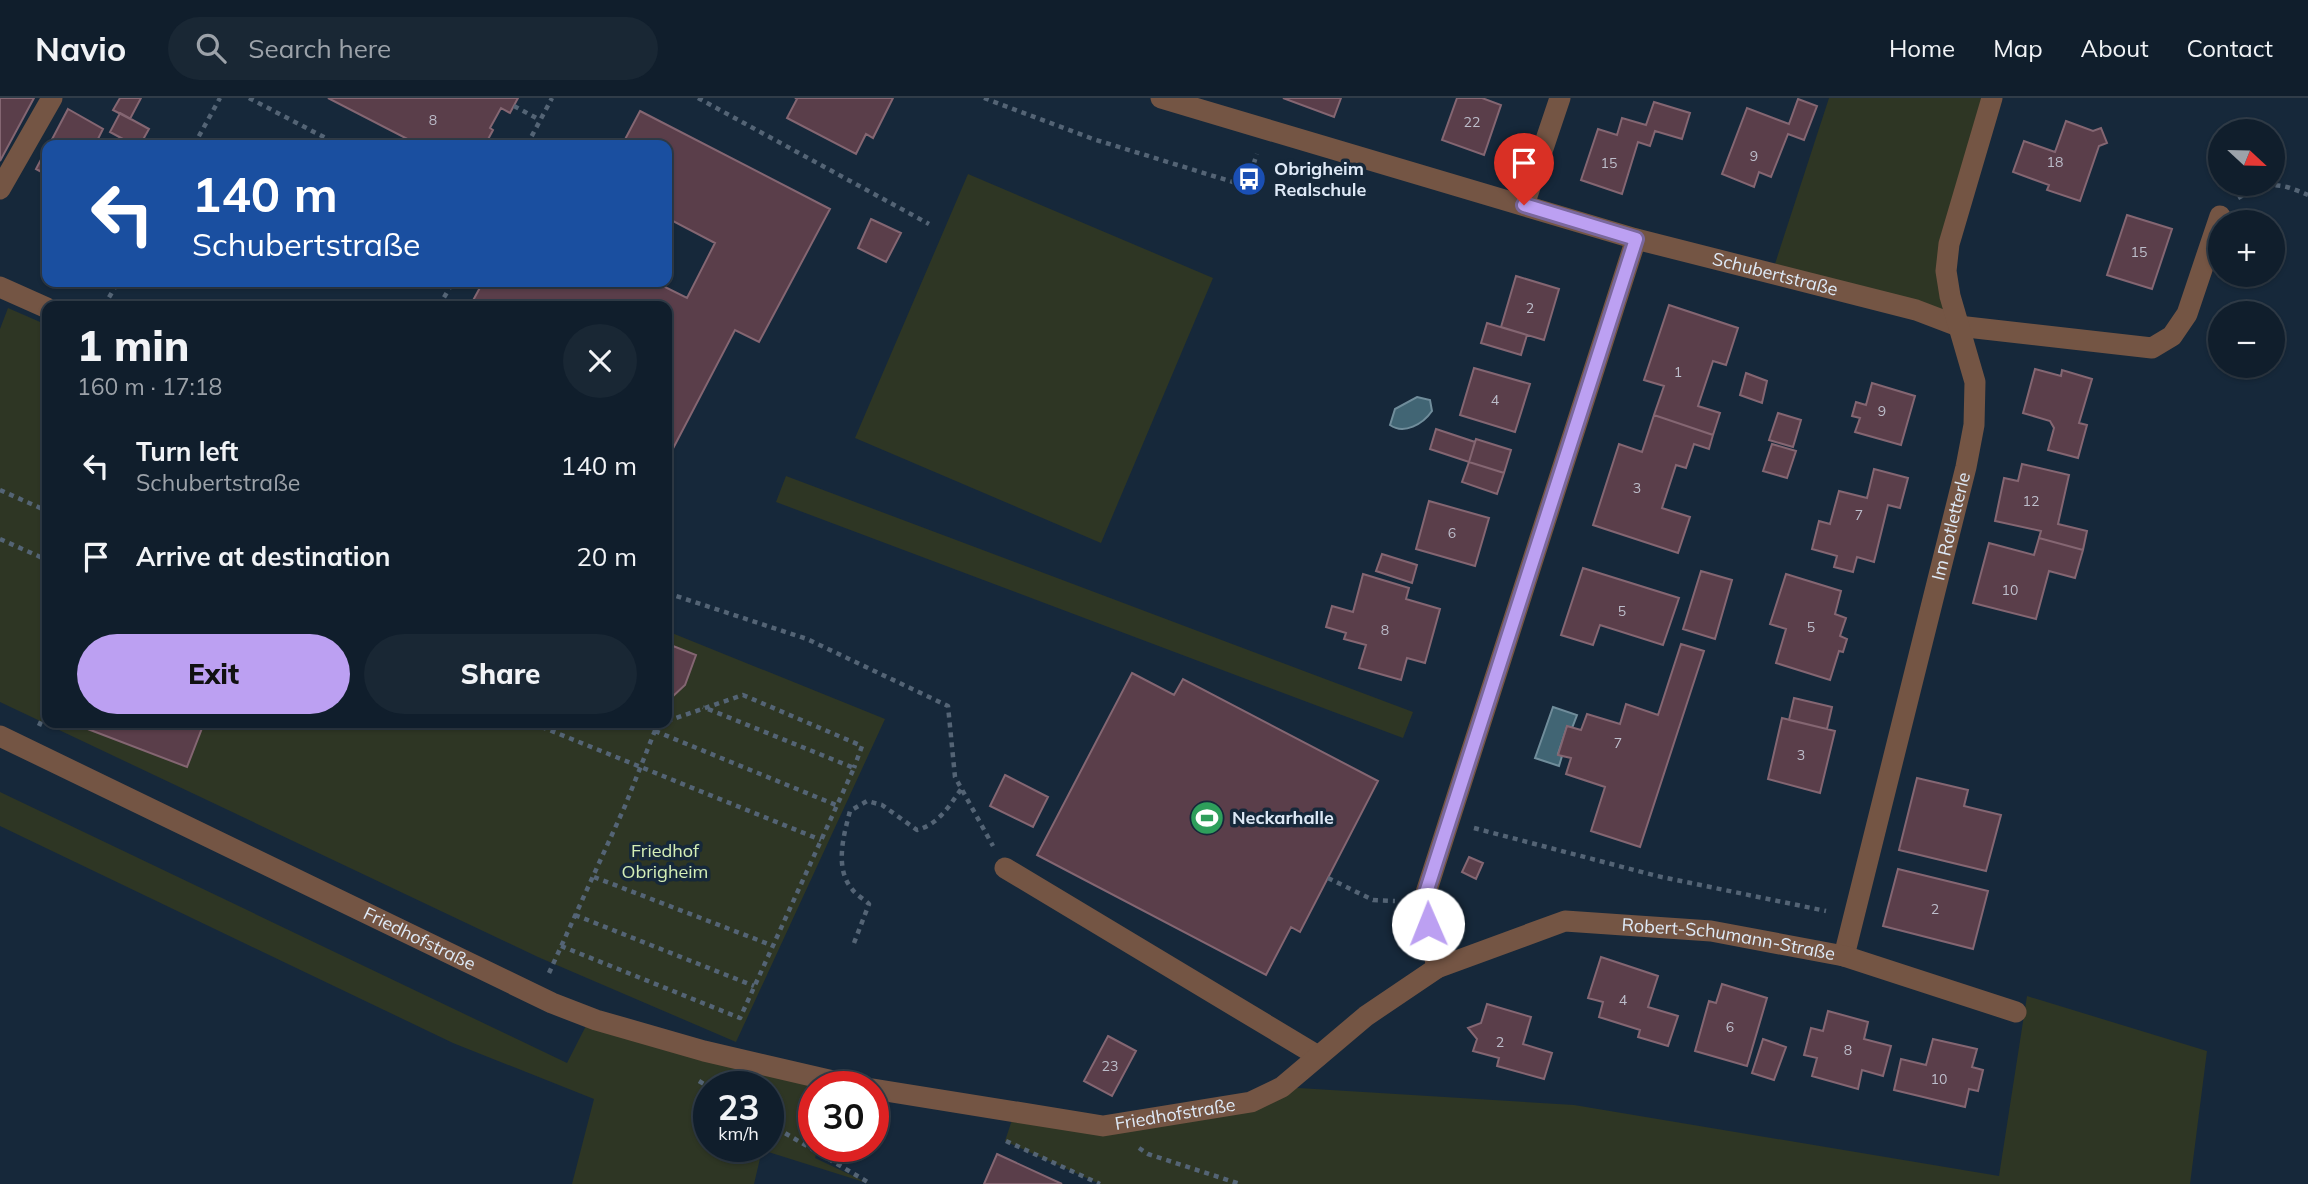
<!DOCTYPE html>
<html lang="en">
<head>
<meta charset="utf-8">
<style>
  body { margin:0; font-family:Mulish,sans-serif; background:#192734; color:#f1f3f6; height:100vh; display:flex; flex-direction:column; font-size:26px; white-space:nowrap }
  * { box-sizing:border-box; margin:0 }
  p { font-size:23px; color:#9ca2a9 }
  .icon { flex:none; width:38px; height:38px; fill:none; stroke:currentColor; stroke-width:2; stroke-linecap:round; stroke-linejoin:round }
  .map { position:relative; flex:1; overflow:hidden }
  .sheet { position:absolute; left:42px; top:203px; width:630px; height:427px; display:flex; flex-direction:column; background:#101e2c; border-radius:14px; box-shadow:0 2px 5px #0004,0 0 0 2px #303c48 }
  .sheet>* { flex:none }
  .guide { position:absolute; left:42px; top:42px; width:630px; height:147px; border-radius:14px; box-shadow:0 2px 5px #0004,0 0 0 2px #303c48; background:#1a4fa0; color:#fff; overflow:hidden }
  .needle { width:46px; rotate:112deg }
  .buttons { position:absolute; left:2208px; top:21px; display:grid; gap:14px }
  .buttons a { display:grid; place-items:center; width:77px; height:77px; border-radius:50%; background:#101e2c; box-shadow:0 2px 5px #0004,0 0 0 2px #303c48; font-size:35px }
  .speed { position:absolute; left:693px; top:973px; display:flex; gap:14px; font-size:35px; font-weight:700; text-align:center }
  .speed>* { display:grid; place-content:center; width:91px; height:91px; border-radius:50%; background:#101e2c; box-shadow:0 2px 5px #0004,0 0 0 2px #303c48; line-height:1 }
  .speed small { font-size:18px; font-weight:400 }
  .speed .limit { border:10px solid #d22; background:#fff; color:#111 }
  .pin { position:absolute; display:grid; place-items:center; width:60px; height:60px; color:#fff; margin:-72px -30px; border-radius:50% 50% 50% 0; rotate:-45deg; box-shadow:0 0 7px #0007 }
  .pin .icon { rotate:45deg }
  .me { position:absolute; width:77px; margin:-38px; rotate:359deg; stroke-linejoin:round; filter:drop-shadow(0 0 5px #0008) }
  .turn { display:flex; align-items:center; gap:24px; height:147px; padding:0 35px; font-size:32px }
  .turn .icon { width:91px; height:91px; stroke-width:2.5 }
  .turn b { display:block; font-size:49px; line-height:60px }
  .round { display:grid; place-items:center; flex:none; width:74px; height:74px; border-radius:37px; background:#192734 }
  .headline { display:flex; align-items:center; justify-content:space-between; height:119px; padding:0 35px }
  h1 { font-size:42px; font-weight:800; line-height:52px }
  .action { display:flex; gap:14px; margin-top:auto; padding:14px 35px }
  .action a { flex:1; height:80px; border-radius:42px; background:#bca0f2; color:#111; font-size:28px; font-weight:800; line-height:80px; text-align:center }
  .action a+a { background:#192734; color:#f1f3f6 }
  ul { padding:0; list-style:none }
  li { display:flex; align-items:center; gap:21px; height:91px; padding:0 35px }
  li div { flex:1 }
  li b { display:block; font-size:26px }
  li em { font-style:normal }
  header { display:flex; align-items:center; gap:42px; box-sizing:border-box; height:98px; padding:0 35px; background:#101e2c; border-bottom:2px solid #303c48 }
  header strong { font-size:33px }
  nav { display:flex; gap:38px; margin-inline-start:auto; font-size:24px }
  .search { width:490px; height:63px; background:#192734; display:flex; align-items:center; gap:18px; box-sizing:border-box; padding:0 24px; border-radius:38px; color:#9ca2a9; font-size:26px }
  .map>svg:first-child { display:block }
</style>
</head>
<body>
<header>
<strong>Navio</strong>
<div class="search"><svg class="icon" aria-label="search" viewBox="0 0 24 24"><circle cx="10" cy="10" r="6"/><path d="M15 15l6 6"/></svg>Search here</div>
<nav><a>Home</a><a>Map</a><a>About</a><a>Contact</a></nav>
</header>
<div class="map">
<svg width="2308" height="1086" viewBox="0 0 2308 1086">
  <rect width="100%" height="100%" fill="#16283a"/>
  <path fill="#2e3624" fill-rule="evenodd" d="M1829,0h163l-43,146 9,82 -186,-53z
    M968,76l245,104 -112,265 -246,-105z
    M8,210l39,17v398h620v-92l218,88 -149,323 -198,-85 -538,-255v-373z
    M786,378l627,236 -10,26 -627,-236z
    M0,694l567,271 23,-45 224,69v59h5l-4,12 55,26 -108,-34 -8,34h-182l22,-85 -141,-56 -453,-217zM709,989h59v59h-59z
    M2027,898l180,55 -17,133h-1090l-95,-43 10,-30 88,15 179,-39 292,18 425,71z"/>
  <path fill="#416574" stroke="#708d9b" stroke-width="2" d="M1417,299l13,3 2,11c-9,13 -28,24 -42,14l5,-16z
    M1553,609l24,8 -5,13 -5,-1 -9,27 4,2 -3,10 -24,-8z"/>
  <path fill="#5a3e4a" stroke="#846672" stroke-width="2" d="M0,0h34l-34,63z
    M120,0h21l-11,21 -17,-9z
    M328,0h190l-8,15 -9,-5 -11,20 3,2 -8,15h-66z
    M795,0h98l-20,40 -7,-4 -10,20 -69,-36 10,-19z
    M1283,0h58l-7,19z
    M1457,0h25l19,7 -17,50 -42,-15z
    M1798,1l19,7 -13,34 -16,-6 -17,43 -12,-5 -5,15 -32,-13 25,-66 42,16z
    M1654,4l36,11 -8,26 -27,-8 -5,15 -12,-4 -16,52 -41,-14 17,-51 19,6 5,-17 24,7z
    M68,11l35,20 -8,16h-46z
    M640,13l190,98 -71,133 -24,-12 -68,130v-154h-197l13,-24h172l32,16 28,-55 -48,-25v-73h-45z
    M120,15l29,16 -9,16h-6l-24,-13z
    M2066,23l27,10 8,-3 6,15 -8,3 -19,55 -33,-11 2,-5 -36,-13 11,-31 31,11z
    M47,50v27l-11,-6z
    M2127,117l45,14 -20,60 -45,-14z
    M871,121l30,14 -15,29 -28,-14z
    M1516,178l43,13 -15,51 -43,-13z
    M1669,207l69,23 -12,37 -13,-4 -15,45 22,7 -7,22 -59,-20 10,-29 -20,-6z
    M1487,225l40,12 -6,20 -40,-12z
    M1474,270l56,16 -15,48 -55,-17z
    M2035,271l26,7 1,-6 30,9 -13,44 8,2 -9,33 -30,-8 6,-22 -4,-7 -27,-8z
    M1746,275l21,8 -5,22 -22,-8z
    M1872,285l43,13 -14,49 -46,-13 5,-14 -8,-2 4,-14 10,3z
    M1778,315l23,7 -8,27 -24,-7z
    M1654,317l59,20 -4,14 -15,-5 -8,24 -10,-3 -14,43 28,9 -12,36 -85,-28 26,-81 23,8z
    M1436,331l39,13 -6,20 -39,-13z
    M1476,341l35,11 -7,23 -35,-11z
    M1772,346l24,7 -9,27 -24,-7z
    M1469,364l35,11 -7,21 -35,-12z
    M2022,366l47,11 -11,49 29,7 -4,19 -44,-12 2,-7 -46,-10 9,-43 14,3z
    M1874,371l34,9 -8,30 -12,-3 -14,57 -17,-5 -4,15 -19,-5 3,-11 -25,-7 7,-28 11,3 9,-33 28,7z
    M1429,403l60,17 -14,48 -59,-17z
    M2039,440l44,12 -8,28 -26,-7 -13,48 -63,-16 16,-60 45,12z
    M1382,456l35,11 -5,18 -36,-12z
    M1583,470l96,30 -16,47 -63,-20 -7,20 -32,-10z
    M1701,473l31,9 -17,59 -32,-10z
    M1363,476l46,14 -3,11 34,10 -15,54 -18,-5 -6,22 -42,-12 7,-23 -22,-6 2,-6 -20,-6 6,-21 21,6z
    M1786,476l55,17 -6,23 11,4 -6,18 7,3 -4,13 -4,-1 -9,29 -54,-17 10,-34 -16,-5z
    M1681,546l23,7 -64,196 -49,-16 14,-44 -39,-13 5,-16 -13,-3 9,-29 14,4 6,-16 33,10 6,-20 32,11z
    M673,548l23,9 -11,30 -14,13 -4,-2v-32z
    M1132,575l42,22 9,-16 195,102 -78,151 -9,-5 -25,48 -229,-120z
    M1794,600l38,9 -5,22 -38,-9z
    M1782,620l53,13 -15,62 -52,-14z
    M72,625h132l-17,44z
    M1005,677l43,22 -15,30 -43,-21z
    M1917,680l51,12 -4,16 37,9 -15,56 -87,-21z
    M1469,759l14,6 -7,16 -14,-7z
    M1898,771l90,22 -15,58 -90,-23z
    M1601,859l57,19 -10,31 30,9 -10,30 -30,-9 2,-7 -41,-13 4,-15 -15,-4z
    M1722,886l45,14 -20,68 -52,-15 14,-50 7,2z
    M1487,906l44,13 -8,27 29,9 -8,26 -47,-13 2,-8 -26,-7 4,-12 -9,-11 13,-5z
    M1828,913l40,11 -4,17 27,7 -8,30 -21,-6 -4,19 -46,-13 5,-18 -13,-3 7,-27 12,3z
    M1108,938l28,15 -24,45 -28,-15z
    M1763,941l23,8 -12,33 -22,-7z
    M1933,941l44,10 -5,18 11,3 -5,21 -9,-2 -4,18 -71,-17 7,-31 25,6z
    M997,1056l65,30h-78z"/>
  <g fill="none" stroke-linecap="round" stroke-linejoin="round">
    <path stroke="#546475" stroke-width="4.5" stroke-dasharray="5 5" stroke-linecap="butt" d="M249,0l90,47
      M698,0l231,126
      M984,0l109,41 153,47 11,-32
      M514,8l26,14
      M194,47l26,-47
      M527,47l25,-47
      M2238,100c30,-16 38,-17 70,-3
      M104,208l14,-24
      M439,208l14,-24
      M0,392l47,21
      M0,441l47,21
      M667,495l140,46 141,67 7,71 38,69
      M667,623l76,-26 119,51 -8,22
      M532,625l289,117
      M39,628l8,-18
      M655,633l181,74
      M1474,730l183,48 169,35
      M594,779l177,68
      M1328,780l45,22 22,1
      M575,817l179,71
      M854,845l15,-39c-5,-5 -13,-9 -17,-15 -18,-21 -8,-55 -2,-78l17,-10 15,4 35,25c22,-6 32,-24 45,-42
      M561,848l179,72 114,-250 -151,-61
      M549,875l76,-167 33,-83
      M699,983l10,6
      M768,1025l103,61
      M1006,1043l94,43
      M1139,1050l9,6 92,30"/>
    <path stroke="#745544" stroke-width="21" d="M0,189l47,21
      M1005,770l313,188"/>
    <g stroke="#745544" stroke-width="21">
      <path id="s1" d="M1161,0l475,141 280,71 42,16 194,22 20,-12 15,-22 33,-98"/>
      <path d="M0,91l52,-91"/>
      <path d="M1524,107l36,-107"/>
      <path id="s2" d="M0,638l552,267 44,17 108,31 155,36"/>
      <path id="s3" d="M1844,858l122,-489 8,-42 1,-43 -25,-86 -4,-25 3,-27 43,-146"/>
      <path d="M1437,870l-14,-66 213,-663"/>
      <path id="s4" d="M873,991l230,37 148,-24 31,-15 84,-71 71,-48 128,-47 146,10 133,25 172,56"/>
    </g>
  </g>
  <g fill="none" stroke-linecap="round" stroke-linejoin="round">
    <g stroke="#7a689d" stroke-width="18">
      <path id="route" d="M1428,826l-5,-22 213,-663 -112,-34"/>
    </g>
    <use href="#route" stroke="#bca0f2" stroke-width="12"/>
  </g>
  <defs>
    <g id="bus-disc" transform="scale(1.75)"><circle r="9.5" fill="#1a4fb4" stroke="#16283a"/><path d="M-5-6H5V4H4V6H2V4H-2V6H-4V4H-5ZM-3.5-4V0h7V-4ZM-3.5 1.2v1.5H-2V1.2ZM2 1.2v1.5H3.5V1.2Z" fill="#fff"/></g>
    <g id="stadium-disc" transform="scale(1.75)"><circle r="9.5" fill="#2e9e5b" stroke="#16283a"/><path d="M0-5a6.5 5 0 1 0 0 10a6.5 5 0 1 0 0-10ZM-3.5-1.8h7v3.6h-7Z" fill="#fff"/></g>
  </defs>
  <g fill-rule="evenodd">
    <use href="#bus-disc" x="1249" y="81"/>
    <use href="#stadium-disc" x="1207" y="720"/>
  </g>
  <g text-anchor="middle" stroke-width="7" stroke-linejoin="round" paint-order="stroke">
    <g font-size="14" fill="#bdbecb">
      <text x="433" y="27">8</text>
      <text x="1472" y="29">22</text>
      <text x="1754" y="63">9</text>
      <text x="2055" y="69">18</text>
      <text x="1609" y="70">15</text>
      <text x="2139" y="159">15</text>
      <text x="1530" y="215">2</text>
      <text x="1678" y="279">1</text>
      <text x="1495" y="307">4</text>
      <text x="1882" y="318">9</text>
      <text x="1637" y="395">3</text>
      <text x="2031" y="408">12</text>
      <text x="1859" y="422">7</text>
      <text x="1452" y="440">6</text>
      <text x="2010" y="497">10</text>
      <text x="1622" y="518">5</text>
      <text x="1811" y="534">5</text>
      <text x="1385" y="537">8</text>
      <text x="1618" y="650">7</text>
      <text x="1801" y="662">3</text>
      <text x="1935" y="816">2</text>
      <text x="1623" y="907">4</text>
      <text x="1730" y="934">6</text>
      <text x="1500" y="949">2</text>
      <text x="1848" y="957">8</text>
      <text x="1110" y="973">23</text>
      <text x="1939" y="986">10</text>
    </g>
    <g font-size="18" font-weight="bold" fill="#dee9f6" stroke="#16283a" text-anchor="start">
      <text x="1274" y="77">Obrigheim<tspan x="1274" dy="21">Realschule</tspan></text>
      <text x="1232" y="726">Neckarhalle</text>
    </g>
    <g font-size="18" fill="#dee9f6" stroke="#16283a">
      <text dy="6" stroke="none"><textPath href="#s1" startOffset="639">Schubertstraße</textPath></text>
      <text dy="6" stroke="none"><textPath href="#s3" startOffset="443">Im Rotletterle</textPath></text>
      <text dy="6" stroke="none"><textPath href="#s2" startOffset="466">Friedhofstraße</textPath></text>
      <text dy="6" stroke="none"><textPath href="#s4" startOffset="914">Robert-Schumann-Straße</textPath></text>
      <text dy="6" stroke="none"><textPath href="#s4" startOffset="306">Friedhofstraße</textPath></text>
    </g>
    <g font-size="18" fill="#d4eeb6" stroke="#16283a">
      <text x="665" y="759">Friedhof<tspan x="665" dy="21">Obrigheim</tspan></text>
    </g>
  </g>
</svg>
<div class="buttons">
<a><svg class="needle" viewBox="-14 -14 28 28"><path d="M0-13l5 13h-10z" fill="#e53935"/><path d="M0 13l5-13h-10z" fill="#9ca2a9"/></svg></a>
<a>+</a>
<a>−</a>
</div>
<div class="speed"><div>23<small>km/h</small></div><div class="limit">30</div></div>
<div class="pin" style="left:1524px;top:107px;background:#d93025"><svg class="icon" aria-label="arrive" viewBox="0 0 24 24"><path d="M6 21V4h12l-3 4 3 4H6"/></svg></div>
<svg class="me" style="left:1428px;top:826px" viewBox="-20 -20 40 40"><circle r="19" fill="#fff"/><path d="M0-13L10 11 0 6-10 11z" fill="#bca0f2"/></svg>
<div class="guide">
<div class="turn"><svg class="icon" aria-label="left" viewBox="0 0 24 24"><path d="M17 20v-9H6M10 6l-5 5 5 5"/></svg><div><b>140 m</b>Schubertstraße</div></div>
</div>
<section class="sheet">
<div class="headline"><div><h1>1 min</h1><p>160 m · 17:18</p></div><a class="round"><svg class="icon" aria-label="close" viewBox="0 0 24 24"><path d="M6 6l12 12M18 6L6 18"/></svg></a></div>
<ul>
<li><svg class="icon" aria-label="left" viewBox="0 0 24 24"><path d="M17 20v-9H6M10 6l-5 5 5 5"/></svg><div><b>Turn left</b><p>Schubertstraße</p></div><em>140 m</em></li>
<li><svg class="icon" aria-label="arrive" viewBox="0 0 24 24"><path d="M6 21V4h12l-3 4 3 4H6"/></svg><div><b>Arrive at destination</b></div><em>20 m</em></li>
</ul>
<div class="action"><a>Exit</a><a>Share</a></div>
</section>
</div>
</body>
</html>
